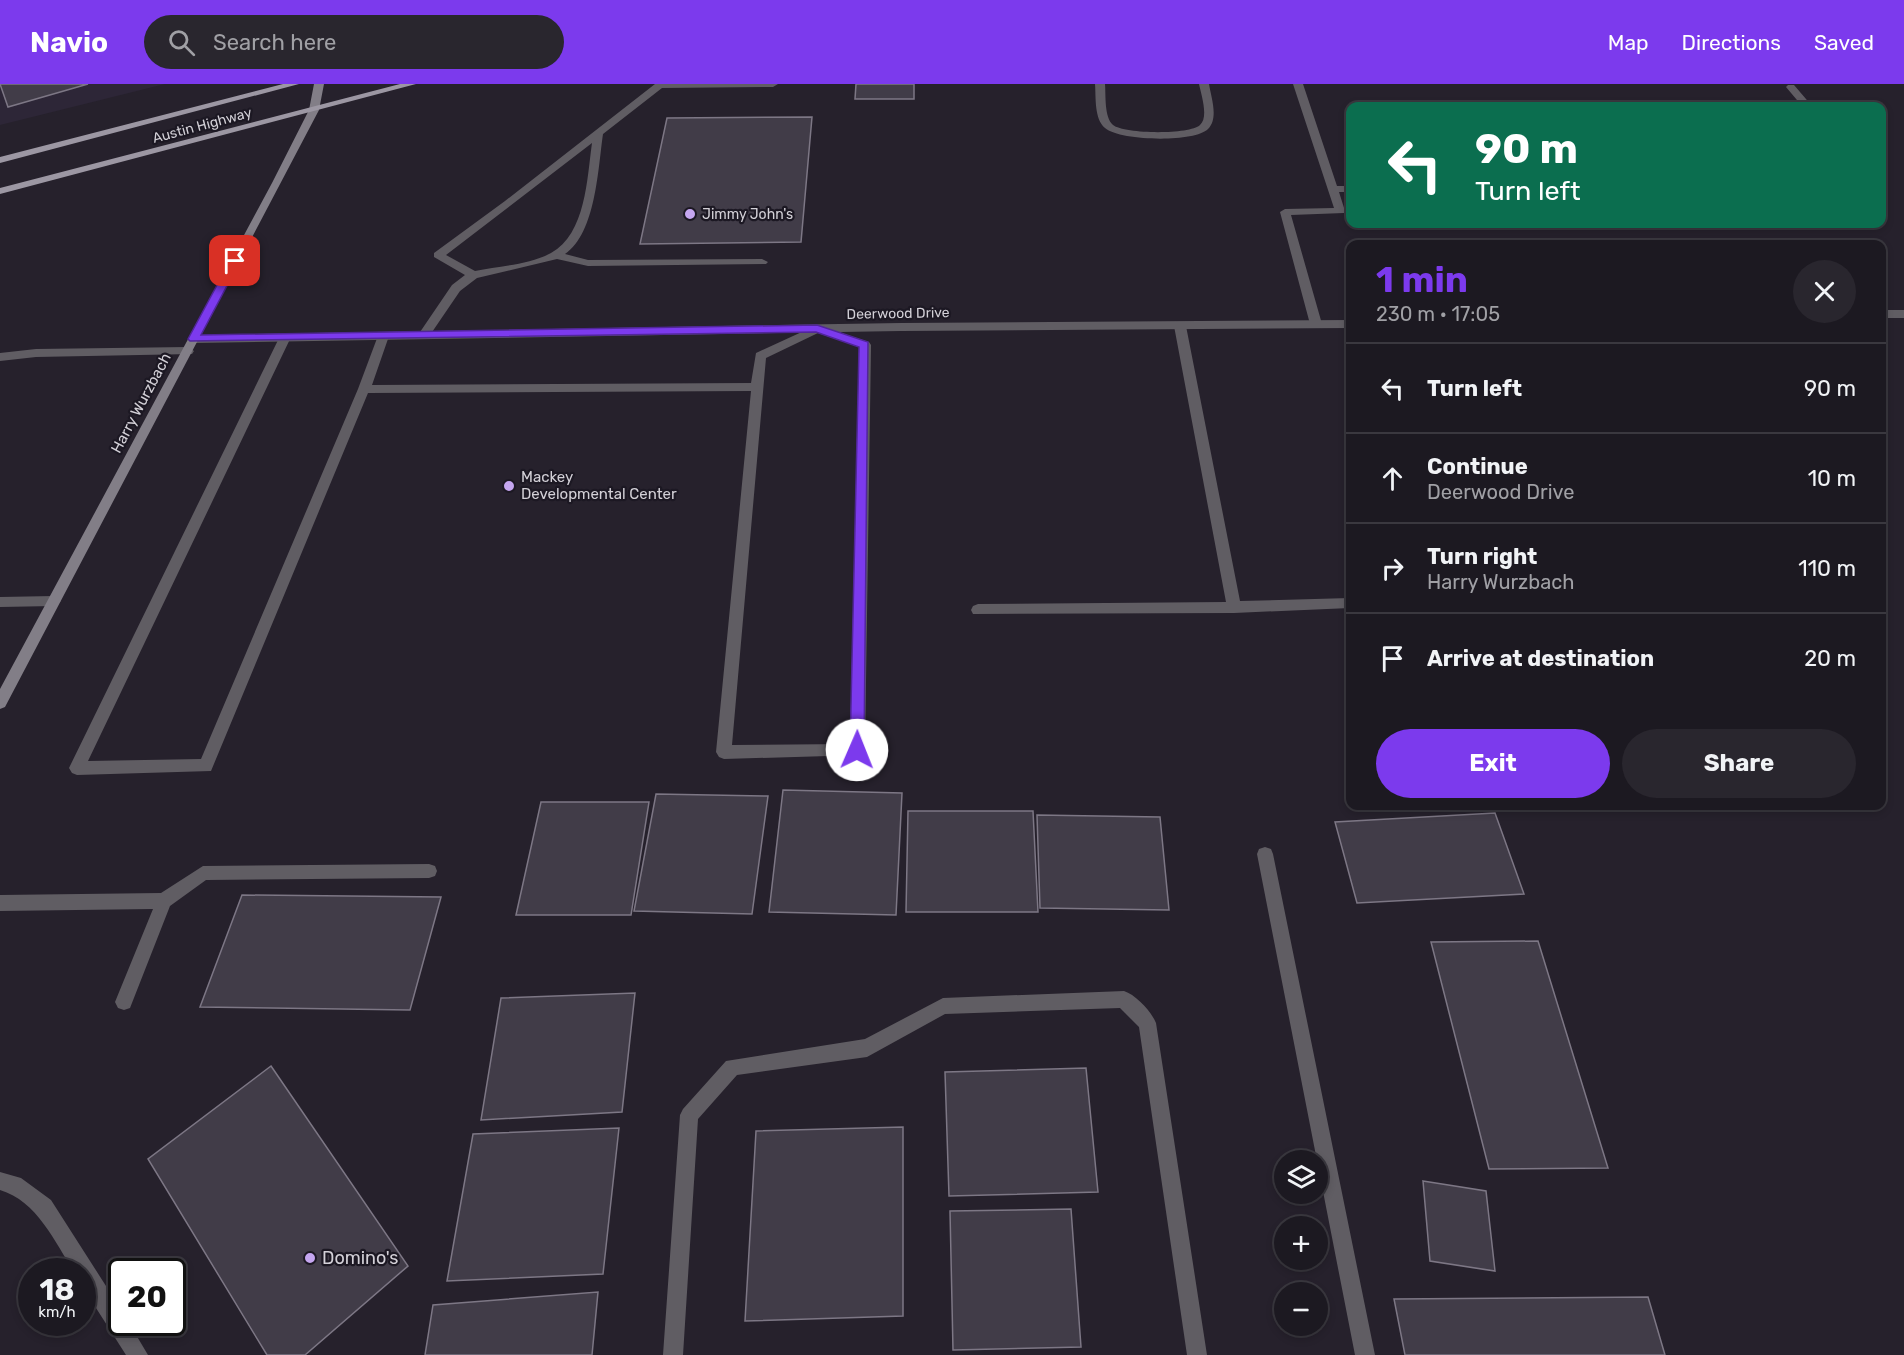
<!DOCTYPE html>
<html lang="en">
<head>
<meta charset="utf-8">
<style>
  body { margin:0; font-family:Rubik,sans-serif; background:#29262e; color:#f1f3f6; height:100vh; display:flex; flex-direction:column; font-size:22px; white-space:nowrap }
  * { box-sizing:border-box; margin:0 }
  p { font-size:20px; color:#a0a0a5 }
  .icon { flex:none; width:33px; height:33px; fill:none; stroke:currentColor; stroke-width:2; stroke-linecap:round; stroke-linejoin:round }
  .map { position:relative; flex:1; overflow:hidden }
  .panel { position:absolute; left:1346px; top:156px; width:540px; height:570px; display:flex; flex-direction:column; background:#1c1921; border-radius:12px; box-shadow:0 3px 9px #0003,0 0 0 2px #3a383f }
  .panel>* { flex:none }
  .hud { position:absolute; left:1346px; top:18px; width:540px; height:126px; border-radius:12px; box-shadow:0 3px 9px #0003,0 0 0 2px #3a383f; background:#0b6e4f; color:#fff; overflow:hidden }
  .buttons { position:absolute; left:1274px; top:1066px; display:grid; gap:12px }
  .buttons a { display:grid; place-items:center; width:54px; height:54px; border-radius:50%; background:#1c1921; box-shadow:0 3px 9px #0003,0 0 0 2px #3a383f; font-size:30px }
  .speed { position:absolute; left:18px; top:1174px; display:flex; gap:12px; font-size:30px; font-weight:700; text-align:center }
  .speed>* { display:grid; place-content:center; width:78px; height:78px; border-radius:50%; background:#1c1921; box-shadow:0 3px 9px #0003,0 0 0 2px #3a383f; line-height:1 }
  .speed small { font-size:15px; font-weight:400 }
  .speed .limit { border:3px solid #111; border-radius:9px; background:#fff; color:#111 }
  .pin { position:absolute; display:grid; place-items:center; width:51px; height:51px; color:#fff; margin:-26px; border-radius:12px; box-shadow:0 3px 9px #0006 }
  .me { position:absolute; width:66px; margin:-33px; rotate:1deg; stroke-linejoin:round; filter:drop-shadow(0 0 4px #0008) }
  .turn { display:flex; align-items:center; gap:21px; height:126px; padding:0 30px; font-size:27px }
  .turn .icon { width:78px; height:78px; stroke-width:2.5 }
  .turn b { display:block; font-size:42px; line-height:51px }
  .round { display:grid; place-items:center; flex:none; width:63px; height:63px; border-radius:32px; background:#29262e }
  .head { display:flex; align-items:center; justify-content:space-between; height:102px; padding:0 30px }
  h1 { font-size:36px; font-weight:700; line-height:45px; color:#7c3aed }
  .primary-button { display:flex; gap:12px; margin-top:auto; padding:12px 30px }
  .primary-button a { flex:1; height:69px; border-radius:36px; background:#7c3aed; color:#fff; font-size:24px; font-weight:700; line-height:69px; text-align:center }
  .primary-button a+a { background:#29262e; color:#f1f3f6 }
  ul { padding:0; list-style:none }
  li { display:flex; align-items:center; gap:18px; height:90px; padding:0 30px; border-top:2px solid #3a383f }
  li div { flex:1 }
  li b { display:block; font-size:22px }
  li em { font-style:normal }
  header { display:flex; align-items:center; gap:36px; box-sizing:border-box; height:84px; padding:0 30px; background:#7c3aed; color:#fff }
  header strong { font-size:28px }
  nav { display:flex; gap:33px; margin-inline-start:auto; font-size:21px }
  .search { width:420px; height:54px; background:#29262e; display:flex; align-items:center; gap:15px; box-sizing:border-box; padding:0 21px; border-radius:33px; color:#a0a0a5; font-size:22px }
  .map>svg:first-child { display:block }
</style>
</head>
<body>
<header>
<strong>Navio</strong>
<div class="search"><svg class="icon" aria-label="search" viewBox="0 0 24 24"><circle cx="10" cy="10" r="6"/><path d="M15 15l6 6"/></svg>Search here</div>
<nav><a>Map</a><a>Directions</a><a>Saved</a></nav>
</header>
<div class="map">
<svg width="1904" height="1271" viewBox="0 0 1904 1271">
  <rect width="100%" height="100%" fill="#26212c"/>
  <path fill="#2d2637" d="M0,0h165l-165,41z"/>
  <path fill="#413c48" stroke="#7d7785" stroke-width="1.5" d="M0,0h88l-80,23z
    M856,0h58v15h-59z
    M812,33l-11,125 -161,2 27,-126z
    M783,706l119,3 -6,122 -127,-3z
    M656,710l112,2 -16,118 -118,-3z
    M541,718h108l-18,113h-115z
    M908,727h125l5,101h-132z
    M1495,729l29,81 -167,9 -22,-81z
    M1037,731l123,2 9,93 -129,-2z
    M242,811l199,2 -31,113 -210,-3z
    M1538,857l70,227 -119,1 -58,-227z
    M635,909l-13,119 -141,8 20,-122z
    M271,982l137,200 -103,89h-38l-119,-196z
    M1086,984l12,124 -149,4 -4,-124z
    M903,1043v189l-158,5 11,-190z
    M619,1044l-16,146 -156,7 26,-147z
    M1423,1097l63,10 9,80 -65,-10z
    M1071,1125l10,138 -128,3 -3,-139z
    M598,1208l-6,63h-167l8,-50z
    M1648,1213l17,58h-260l-11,-56z"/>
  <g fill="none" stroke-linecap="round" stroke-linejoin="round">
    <path fill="#605d63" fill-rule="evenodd" d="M655,0h123l-5,3 -111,1 -59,46c-5,34 -7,99 -38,120l23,6 174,-1 6,3 -2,2 -178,2 -31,-7 -80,19 -17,13 -32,47h-8l-2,-3 34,-50 13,-10 -31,-18v-4l71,-52zM592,59c-5,35 -6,91 -41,110 -22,12 -52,13 -76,18l-29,-16z
      M1095,0h10c1,11 -1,33 8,41 11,9 76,10 87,0 9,-8 1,-31 -1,-41h10c2,13 10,34 -1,45 -14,14 -88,12 -103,-1 -11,-9 -9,-31 -10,-44z
      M1293,0h10l34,102h13v6h-11l6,19 -1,2 -53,2 31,109 -6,4 -6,-4 -30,-112 5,-3 49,-1z
      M1788,1h6l18,21h-10l-16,-19z
      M1180,238l6,4 54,275 110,-3v10l-116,5 -261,1 -2,-4 2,-4 5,-2 248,-2 -52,-276z
      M817,241l52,17 2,3 -6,405 -3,5 -138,4 -5,-2 -3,-5 35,-361 -383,2 -157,378 -134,4 -5,-2 -3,-5 212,-434h8l2,3 -203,424 113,-2 157,-370 21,-56h8l2,3 -17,49 379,-2 5,-30zM818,249l41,14 -9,397 -118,1 34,-387z
      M188,263l6,4 -2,3 -156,3 -36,4v-8l36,-4z
      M54,512l7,5 -7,5 -54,1v-10z
      M1265,763l6,2 2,5 102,501h-20l-98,-501 2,-5z
      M429,780l6,2 2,5 -2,5 -6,2 -223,2 -36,26 -40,102 -6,2 -6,-2 -3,-6 38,-93 -153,2v-16l161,-2 42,-27z
      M1124,907c12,4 27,20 32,32l51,332h-20l-48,-328 -19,-19 -175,6 -78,43 -130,18 -39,44 -15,236h-20l17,-240 3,-6 43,-48 139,-22 78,-41z
      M0,1088l21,6 30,22 71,111v12h7l19,32h-22l-44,-69v-14h-8c-19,-30 -37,-71 -74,-82z"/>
    <path fill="#605d63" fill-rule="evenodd" d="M1881,226h23v8h-23z
      M1350,236v8l-449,3 -707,12 -6,-4 6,-4 707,-12z"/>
    <path fill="#827e87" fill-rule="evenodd" d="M314,0h10l-5,26 -314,597 -5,2v-20l272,-506 37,-73z"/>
    <path fill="#9c97a3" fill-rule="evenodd" d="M283,0h16l-299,79v-6z
      M400,0h16l-416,110v-6z"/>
  </g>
  <path fill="#7c3aed" stroke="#51269a" stroke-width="1.5" d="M235,174l5,3 -39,74 616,-10 51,17 -4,408 -2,4h-10l-2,-4 9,-403 -43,-15 -626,9 -2,-2 42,-78z"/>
  <g fill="#c5a6f0" stroke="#1c1823" stroke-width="2">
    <circle cx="690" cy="130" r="6"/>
    <circle cx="509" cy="402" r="6"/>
    <circle cx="310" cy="1174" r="6"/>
  </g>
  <g text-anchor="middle" stroke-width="4.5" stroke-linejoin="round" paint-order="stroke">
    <g font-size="14" fill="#d3d0d7" stroke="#1c1823">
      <text transform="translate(202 41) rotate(-15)" y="5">Austin Highway</text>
      <text transform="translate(898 229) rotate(-1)" y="5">Deerwood Drive</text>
    </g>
    <g font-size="14" fill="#d3d0d7" stroke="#1c1823" text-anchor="start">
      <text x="702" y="135">Jimmy John's</text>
    </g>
    <g font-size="15" fill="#d3d0d7" stroke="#1c1823">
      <text transform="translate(141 319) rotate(-62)" y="5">Harry Wurzbach</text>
    </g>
    <g font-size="15" fill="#d3d0d7" stroke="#1c1823" text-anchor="start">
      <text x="521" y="398">Mackey<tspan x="521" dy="17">Developmental Center</tspan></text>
    </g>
    <g font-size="18" fill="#d3d0d7" stroke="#1c1823" text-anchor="start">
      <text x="322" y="1180">Domino's</text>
    </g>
  </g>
</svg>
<div class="buttons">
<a><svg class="icon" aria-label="layers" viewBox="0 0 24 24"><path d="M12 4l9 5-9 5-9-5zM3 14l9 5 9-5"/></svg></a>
<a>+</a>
<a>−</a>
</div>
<div class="speed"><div>18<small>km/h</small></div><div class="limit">20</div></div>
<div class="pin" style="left:235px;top:177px;background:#d93025"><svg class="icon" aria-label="arrive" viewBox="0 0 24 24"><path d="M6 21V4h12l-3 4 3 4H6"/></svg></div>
<svg class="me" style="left:857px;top:666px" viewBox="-20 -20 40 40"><circle r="19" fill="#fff"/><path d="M0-13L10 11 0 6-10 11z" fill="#7c3aed"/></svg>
<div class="hud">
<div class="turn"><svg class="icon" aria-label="left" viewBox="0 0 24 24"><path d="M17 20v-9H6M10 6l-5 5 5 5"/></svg><div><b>90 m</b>Turn left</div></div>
</div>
<section class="panel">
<div class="head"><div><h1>1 min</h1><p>230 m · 17:05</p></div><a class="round"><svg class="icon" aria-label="close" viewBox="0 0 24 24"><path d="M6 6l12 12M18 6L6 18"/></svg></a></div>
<ul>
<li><svg class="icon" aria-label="left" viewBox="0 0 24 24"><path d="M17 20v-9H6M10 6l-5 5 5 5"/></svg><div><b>Turn left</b></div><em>90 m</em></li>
<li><svg class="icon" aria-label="ahead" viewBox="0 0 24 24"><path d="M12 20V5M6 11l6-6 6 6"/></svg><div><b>Continue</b><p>Deerwood Drive</p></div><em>10 m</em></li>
<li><svg class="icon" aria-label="right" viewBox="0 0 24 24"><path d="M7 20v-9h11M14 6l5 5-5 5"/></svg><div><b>Turn right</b><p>Harry Wurzbach</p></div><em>110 m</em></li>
<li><svg class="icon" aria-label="arrive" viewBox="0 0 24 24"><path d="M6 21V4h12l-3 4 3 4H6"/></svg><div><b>Arrive at destination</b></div><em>20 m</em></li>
</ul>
<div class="primary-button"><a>Exit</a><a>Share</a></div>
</section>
</div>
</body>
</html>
